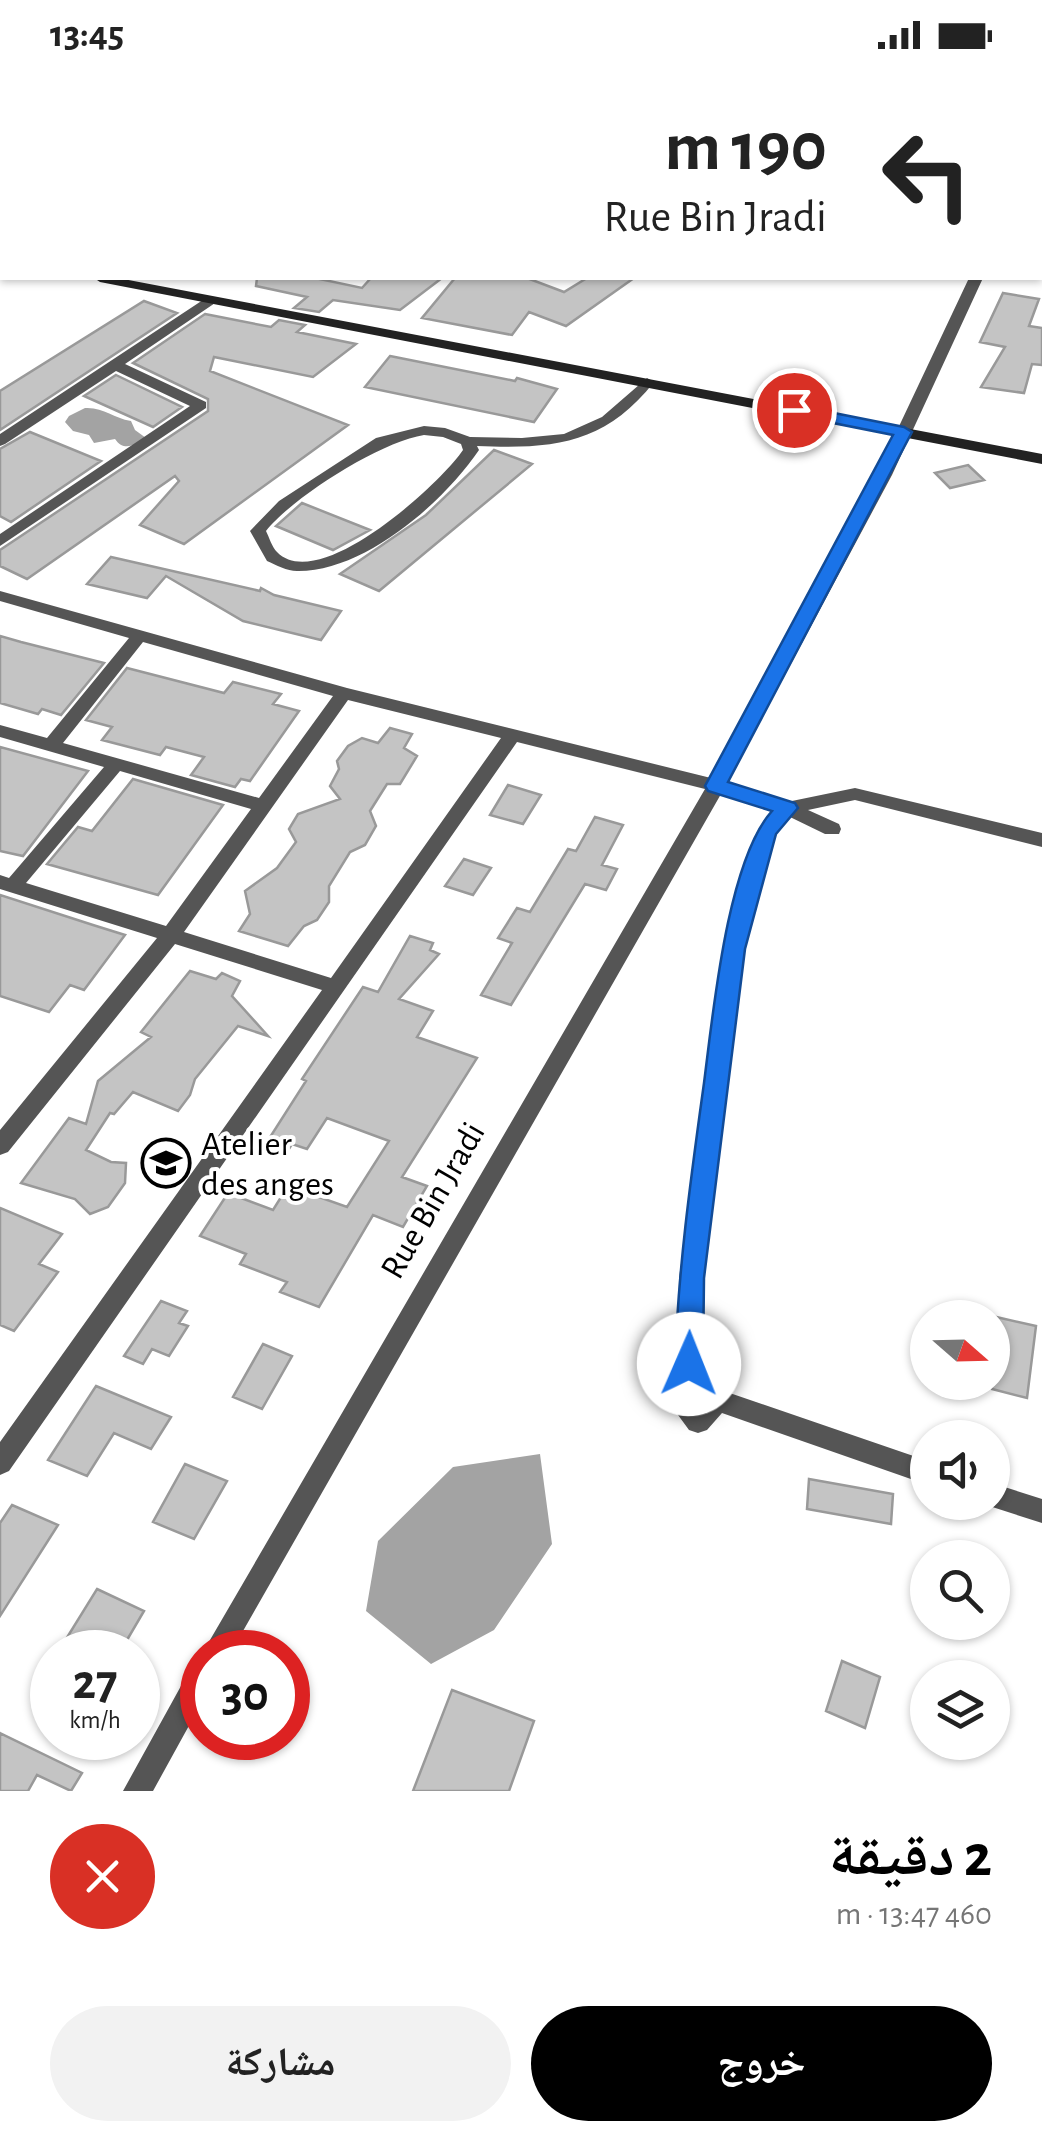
<!DOCTYPE html>
<html lang="ar">
<head>
<meta charset="utf-8">
<style>
  body { margin:0; font-family:"Alegreya Sans","Noto Naskh Arabic",sans-serif; background:#f2f2f2; color:#222; direction:rtl; height:100vh; display:flex; flex-direction:column; font-size:38px; white-space:nowrap }
  * { box-sizing:border-box; margin:0 }
  p { font-size:32px; color:#767676 }
  .icon { flex:none; width:55px; height:55px; fill:none; stroke:currentColor; stroke-width:2; stroke-linecap:round; stroke-linejoin:round }
  .map { position:relative; height:1721px; overflow:hidden; direction:ltr }
  .details { display:flex; flex-direction:column; background:#fff; flex:1 }
  .details>* { flex:none }
  .hud { position:absolute; left:0px; top:0px; width:1042px; height:210px; box-shadow:0 2px 8px #0004; direction:rtl; background:#fff; color:#222; overflow:hidden }
  .needle { width:65px; rotate:110deg }
  .tools { position:absolute; left:910px; top:1230px; display:grid; gap:20px }
  .tools a { display:grid; place-items:center; width:100px; height:100px; border-radius:50%; background:#fff; box-shadow:0 2px 8px #0004; font-size:50px }
  .speed { position:absolute; left:30px; top:1560px; display:flex; gap:20px; font-size:50px; font-weight:700; text-align:center }
  .speed>* { display:grid; place-content:center; width:130px; height:130px; border-radius:50%; background:#fff; box-shadow:0 2px 8px #0004; line-height:1 }
  .speed small { font-size:25px; font-weight:400 }
  .speed .limit { border:15px solid #d22; background:#fff; color:#111 }
  .pin { position:absolute; display:grid; place-items:center; width:85px; height:85px; color:#fff; margin:-42px; border:5px solid #fff; border-radius:50%; box-shadow:0 2px 10px #0007 }
  .me { position:absolute; width:110px; margin:-55px; rotate:1deg; stroke-linejoin:round; filter:drop-shadow(0 0 8px #0008) }
  .turn { display:flex; align-items:center; gap:35px; height:210px; padding:0 50px; font-size:45px }
  .turn .icon { width:130px; height:130px; stroke-width:2.5 }
  .turn b { display:block; font-size:70px; line-height:85px }
  .round { display:grid; place-items:center; flex:none; width:105px; height:105px; border-radius:52px; background:#f2f2f2 }
  .overview { display:flex; align-items:center; justify-content:space-between; height:170px; padding:0 50px }
  h1 { font-size:60px; font-weight:700; line-height:75px; color:#000 }
  .action { display:flex; gap:20px; margin-top:auto; padding:20px 50px }
  .action a { flex:1; height:115px; border-radius:60px; background:#000; color:#fff; font-size:40px; font-weight:700; line-height:115px; text-align:center }
  .action a+a { background:#f2f2f2; color:#222 }
  .status { display:flex; justify-content:space-between; align-items:center; height:70px; padding:0 50px; background:#fff; direction:ltr }
  .status svg { height:28px; fill:currentColor }
  .map>svg:first-child { display:block }
</style>
</head>
<body>
<div class="status"><b>13:45</b><svg viewBox="0 0 49 12"><path d="M0 12V9h3v3zM5 12V6h3v6zM10 12V3h3v9zM15 12V0h3v12zM26 1h20v11H26zM47 4h2v5h-2z"/></svg></div>
<div class="map">
<svg width="1042" height="1721" viewBox="0 0 1042 1721">
  <rect width="100%" height="100%" fill="#fff"/>
  <path fill="#a3a3a3" d="M85,338c19,-1 28,10 46,13l4,9 11,8c-11,7 -22,14 -31,1l-21,4 -5,-8 -16,-4 -8,-9 4,-6z
    M540,1384l12,90 -58,86 -63,34 -65,-53 12,-70 75,-74z"/>
  <path fill="#c4c4c4" stroke="#999" stroke-width="2.5" d="M257,208h58l47,10 9,-10h71l-42,32 -67,-10 -14,12 -25,-4 13,-11 -51,-11z
    M455,208h72l37,14 23,-14h47l-68,48 -37,-14 -17,23 -90,-17z
    M1003,223l36,6 -10,27 13,2v37l-10,-1 -8,29 -43,-6 24,-40 -25,-5z
    M144,231l33,12 -177,117v-39z
    M205,244l66,13 8,-7 26,5 -8,7 59,12 -43,33 -99,-20 -4,14 138,54 -164,119 -44,-19 39,-44 -4,-5 -148,103 -27,-13v-16l208,-139v-12l-75,-36z
    M390,286l125,25 2,-3 40,11 -23,33 -169,-35z
    M116,305l66,32 -29,20 -69,-31z
    M30,362l71,29 -90,61 -11,-6v-67z
    M494,380l38,14 -153,127 -39,-17 86,-59z
    M968,395l16,15 -34,8 -15,-15z
    M302,433l68,27 -37,20 -57,-24z
    M111,487l149,34 1,-3 13,7 67,16 -20,29 -78,-19 -77,-45 -19,22 -60,-14z
    M0,566l21,6 83,21 -43,52 -19,-6 -4,5 -38,-11z
    M127,598l97,25 9,-11 48,12 -8,10 26,7 -49,70 -9,-2 -6,8 -44,-12 13,-18 -38,-10 -6,8 -58,-15 10,-13 -26,-7z
    M390,658l22,6 -8,14 13,8 -17,28h-13l-17,27 6,15 -11,19 -15,7 -21,34v16l-12,18 -13,6 -16,20 -49,-15 11,-17 -5,-23 32,-23 19,-26 -7,-13 9,-15 42,-15 -10,-13 9,-17 -2,-8 11,-15 14,-8 16,5z
    M0,677l88,24 -65,85 -23,-5z
    M133,709l90,26 -65,90 -111,-31 31,-37 14,4z
    M508,715l33,10 -18,29 -33,-9z
    M595,747l28,8 -21,40 15,4 -11,21 -21,-6 -74,121 -30,-10 31,-52 -14,-5 19,-30 13,4 38,-63 8,2z
    M464,789l27,9 -18,27 -28,-9z
    M0,825l93,30 32,10 -41,55 -14,-5 -21,27 -49,-16z
    M410,866l23,7 -3,7 9,4 -40,45 34,12 -16,26 60,21 -75,119 25,9 -24,41 -30,-12 -54,92 -39,-15 7,-10 -47,-18 6,-10 -46,-18 28,-43 45,17 15,-24 59,21 42,-66 -62,-23 -20,31 -15,-5 -5,8 -22,-7 41,-64 -4,-2 61,-92 15,5z
    M190,901l26,8 6,-6 18,8 -8,15 36,40 -30,-10 -43,53 -5,16 -12,16 -45,-19 -19,22 -4,-1 -24,37 25,12 15,1 -1,20 -17,24 -18,7 -15,-15 -54,-16 48,-65 17,6 12,-43 53,-44 -10,-5z
    M0,1138l62,26 -23,30 19,8 -44,59 -14,-6z
    M161,1231l26,10 -8,12 9,3 -19,30 -17,-7 -9,15 -19,-8z
    M992,1246l44,10 -9,72 -35,-9z
    M263,1274l29,12 -30,53 -29,-12z
    M96,1316l75,31 -20,32 -37,-16 -27,43 -39,-16z
    M185,1394l42,17 -33,58 -41,-17z
    M809,1409l84,15 -2,30 -84,-15z
    M12,1435l46,20 -58,91v-93z
    M97,1519l47,22 -24,41h-62z
    M842,1591l38,16 -15,51 -39,-17z
    M452,1620l82,31 -25,70h-96z
    M0,1663l82,40 -11,18 -34,-16 -9,16h-28z"/>
  <g fill="none" stroke-linecap="round" stroke-linejoin="round">
    <path fill="#555" fill-rule="evenodd" d="M655,0h29l2,2h-28z
      M1035,0h7v5l-7,-3z
      M1042,56v14l-2,1v-14z
      M969,208h14l-91,197 -165,308 60,19 68,-14 187,45v14l-187,-47 -47,10 31,14 2,5 -2,5h-14l-35,-17 -15,17 -31,115 -41,329 -2,86 -13,27 10,13 11,-12 9,-3 210,72v24l-206,-72 -15,17 -9,3 -9,-3 -27,-37 15,-30 2,-85 45,-329 33,-117 17,-21 -53,-17 -490,858h-28l502,-863 -188,-47 -508,729 -9,4v-33l322,-452 -147,-46 -167,208 -8,3v-25l157,-192 -157,-49v-14l9,3 95,-111 -104,-30v-12l47,13 82,-100 -129,-37v-10l347,97 364,90 165,-303zM143,572l190,54 -74,102 -196,-55zM348,630l153,38 -170,240 -147,-46zM120,701l131,38 -85,117 -140,-43z
      M209,226l12,3 -96,65 81,38v6l-206,138v-12l190,-128 -74,-35 -111,73 -5,2v-12z
      M647,308l7,4c-50,63 -101,67 -177,64l2,4c-36,53 -115,122 -182,121 -10,0 -21,-6 -30,-10l-17,-30 29,-30 97,-63 48,-12 21,2 25,9 52,1 42,-4 38,-17zM424,365l19,2 18,7 2,6c-23,34 -144,145 -186,102 -5,-5 -8,-15 -11,-21 27,-34 114,-89 158,-96z
      M992,1413l50,16v24l-59,-19 9,-2z
      M202,1592v40l-49,89h-30l69,-125z"/>
    <path fill="#222" fill-rule="evenodd" d="M200,0h26l2,2h-25z
      M1040,127h2v8h-2z
      M0,184h2v8h-2z
      M94,208h24l924,176v10l-942,-182z"/>
  </g>
  <path fill="#1a73e8" stroke="#114b97" stroke-width="2.5" d="M794,335l110,22 8,5 -184,350 67,21 3,5 -22,26 -31,115 -41,329 -1,86 -4,9 -10,4 -10,-4 -4,-9c3,-95 16,-187 29,-281 9,-69 23,-222 68,-272l-64,-20 -3,-5 188,-351 -105,-21 -3,-4z"/>
  <defs>
    <g id="school-ring" transform="scale(2.5)"><circle r="9.5" fill="#fff" stroke="#000" stroke-width="1.5"/><path d="M0-5L7-2L0 1L-7-2ZM-4 1L0 2.5L4 1V4Q0 6-4 4Z" fill="#000"/></g>
  </defs>
  <g fill-rule="evenodd">
    <use href="#school-ring" x="166" y="1093"/>
  </g>
  <g text-anchor="middle" stroke-width="8" stroke-linejoin="round" paint-order="stroke">
    <g font-size="35" fill="#000" stroke="#fff" text-anchor="start">
      <text x="201" y="1085">Atelier<tspan x="201" dy="40">des anges</tspan></text>
    </g>
    <g font-size="35" fill="#000" stroke="#fff">
      <text transform="translate(432 1130) rotate(-60)" y="12">Rue Bin Jradi</text>
    </g>
  </g>
</svg>
<div class="tools">
<a><svg class="needle" viewBox="-14 -14 28 28"><path d="M0-13l5 13h-10z" fill="#e53935"/><path d="M0 13l5-13h-10z" fill="#767676"/></svg></a>
<a><svg class="icon" aria-label="sound" viewBox="0 0 24 24"><path d="M4 9h4l5-4v14l-5-4H4zM17 9q2 3 0 6"/></svg></a>
<a><svg class="icon" aria-label="search" viewBox="0 0 24 24"><circle cx="10" cy="10" r="6"/><path d="M15 15l6 6"/></svg></a>
<a><svg class="icon" aria-label="layers" viewBox="0 0 24 24"><path d="M12 4l9 5-9 5-9-5zM3 14l9 5 9-5"/></svg></a>
</div>
<div class="speed"><div>27<small>km/h</small></div><div class="limit">30</div></div>
<div class="pin" style="left:794px;top:340px;background:#d93025"><svg class="icon" aria-label="arrive" viewBox="0 0 24 24"><path d="M6 21V4h12l-3 4 3 4H6"/></svg></div>
<svg class="me" style="left:689px;top:1294px" viewBox="-20 -20 40 40"><circle r="19" fill="#fff"/><path d="M0-13L10 11 0 6-10 11z" fill="#1a73e8"/></svg>
<div class="hud">
<div class="turn"><svg class="icon" aria-label="left" viewBox="0 0 24 24"><path d="M17 20v-9H6M10 6l-5 5 5 5"/></svg><div><b>190 m</b>Rue Bin Jradi</div></div>
</div>
</div>
<section class="details">
<div class="overview"><div><h1>2 دقيقة</h1><p>460 m · 13:47</p></div><a class="round" style="background:#d93025;color:#fff"><svg class="icon" aria-label="close" viewBox="0 0 24 24"><path d="M6 6l12 12M18 6L6 18"/></svg></a></div>
<div class="action"><a>خروج</a><a>مشاركة</a></div>
</section>
</body>
</html>
